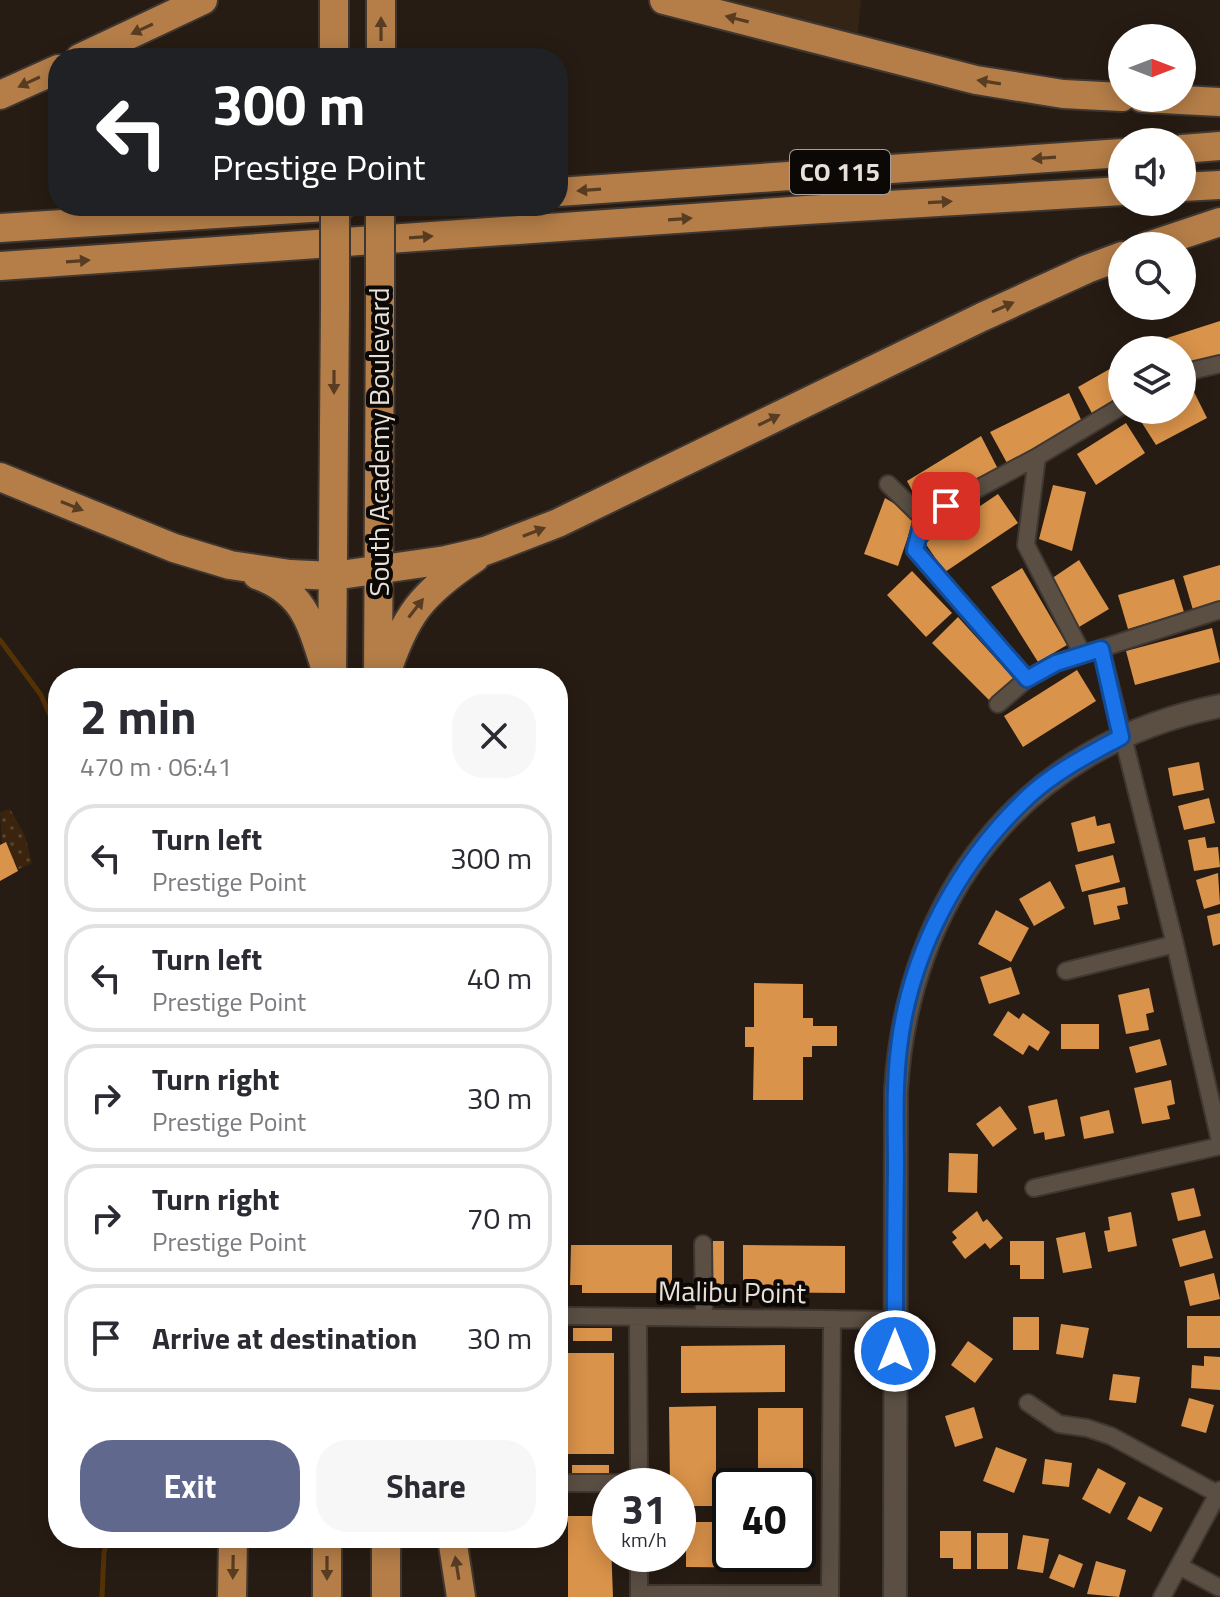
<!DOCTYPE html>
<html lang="en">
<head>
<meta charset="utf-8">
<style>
  body { margin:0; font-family:"Titillium Web",sans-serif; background:#f7f7f7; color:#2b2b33; height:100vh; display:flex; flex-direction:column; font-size:30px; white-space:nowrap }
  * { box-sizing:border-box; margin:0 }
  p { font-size:26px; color:#7c7c81 }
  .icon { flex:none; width:44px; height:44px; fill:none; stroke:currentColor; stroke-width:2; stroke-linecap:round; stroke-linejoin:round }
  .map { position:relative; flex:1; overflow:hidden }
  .sheet { position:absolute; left:48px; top:668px; width:520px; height:880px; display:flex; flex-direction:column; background:#fff; border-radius:32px; box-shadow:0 4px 20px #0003 }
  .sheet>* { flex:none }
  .hud { position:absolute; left:48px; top:48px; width:520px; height:168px; border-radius:32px; box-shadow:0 4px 20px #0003; background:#202124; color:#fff; overflow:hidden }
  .needle { width:52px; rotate:90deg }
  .fabs { position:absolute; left:1108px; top:24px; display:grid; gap:16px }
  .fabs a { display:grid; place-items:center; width:88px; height:88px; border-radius:50%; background:#fff; box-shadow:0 4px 20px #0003; font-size:40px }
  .speed { position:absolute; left:592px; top:1468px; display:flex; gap:16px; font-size:40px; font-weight:700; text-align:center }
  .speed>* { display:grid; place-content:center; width:104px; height:104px; border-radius:50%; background:#fff; box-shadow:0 4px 20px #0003; line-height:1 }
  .speed small { font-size:20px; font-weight:400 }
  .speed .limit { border:4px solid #111; border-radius:12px; background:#fff; color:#111 }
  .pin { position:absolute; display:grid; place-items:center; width:68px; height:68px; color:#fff; margin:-34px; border-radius:16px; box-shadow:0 4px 12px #0006 }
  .me { position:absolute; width:88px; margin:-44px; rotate:0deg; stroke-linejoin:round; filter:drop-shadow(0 0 6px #0008) }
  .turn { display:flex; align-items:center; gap:28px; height:168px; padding:0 32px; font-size:36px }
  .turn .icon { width:104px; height:104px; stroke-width:2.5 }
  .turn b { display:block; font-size:56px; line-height:68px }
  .round { display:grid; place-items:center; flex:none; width:84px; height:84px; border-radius:32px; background:#f7f7f7 }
  .head { display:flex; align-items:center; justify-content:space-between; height:136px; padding:0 32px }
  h1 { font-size:48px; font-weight:700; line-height:60px }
  .cta { display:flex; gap:16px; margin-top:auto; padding:16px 32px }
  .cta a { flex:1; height:92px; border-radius:32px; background:#61688e; color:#fff; font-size:32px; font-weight:700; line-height:92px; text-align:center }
  .cta a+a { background:#f7f7f7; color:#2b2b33 }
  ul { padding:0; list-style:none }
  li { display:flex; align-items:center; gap:24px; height:108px; margin:0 16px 12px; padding:0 16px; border:4px solid #e1e1e2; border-radius:32px }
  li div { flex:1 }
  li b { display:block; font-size:30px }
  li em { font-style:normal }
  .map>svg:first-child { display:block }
</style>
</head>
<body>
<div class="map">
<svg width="1220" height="1597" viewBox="0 0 1220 1597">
  <defs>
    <pattern id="grass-dots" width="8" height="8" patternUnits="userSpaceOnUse" patternTransform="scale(2)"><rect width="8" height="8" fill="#3a240d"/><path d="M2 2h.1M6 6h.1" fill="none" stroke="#564430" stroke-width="1.8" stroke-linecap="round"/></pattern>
  </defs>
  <rect width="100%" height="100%" fill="#271c13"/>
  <path fill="#332415" d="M726,0h135l-3,33z"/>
  <path fill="url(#grass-dots)" d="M10,809l15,27 7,27 -15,7 -11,-27 -4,1 -2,-32z"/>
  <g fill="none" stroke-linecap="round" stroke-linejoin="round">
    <path stroke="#553106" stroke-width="5" d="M0,640l41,55 17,38
      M102,1597l2,-45 5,-14"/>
  </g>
  <path fill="#da934a" d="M1220,321v37l-38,11v-19h-12l-3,-12z
    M1122,362v40l-27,17 -17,-32z
    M1191,386l16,32 -51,27 -19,-30 9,-5h36v-19z
    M1069,393l14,31 -76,39 -17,-31z
    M1126,423l19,30 -49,32 -19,-31z
    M981,436l17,33 -74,44 -17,-32z
    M1053,485l33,7 -14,59 -33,-12z
    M998,494l20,29 -73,49 -20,-29z
    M885,498l30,18 -17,50 -34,-12z
    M1079,560l30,49 -30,18 -28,-48z
    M1220,565v37l-27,8 -10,-34z
    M1022,568l45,77 -29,17 -47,-75z
    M912,571l40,42 -26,24 -39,-42z
    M1174,579l10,33 -56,17 -10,-34z
    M958,617l58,64 -23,23 -61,-61z
    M1212,628l8,34 -85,23 -9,-34z
    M1077,670l19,31 -73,46 -19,-31z
    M1199,762l5,28 -31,6 -5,-28z
    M1209,798l6,25 -31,7 -6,-24z
    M1095,816l2,10 13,-3 5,20 -37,9 -7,-29z
    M1205,837l2,11 11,-1 2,20 -26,4 -6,-31z
    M6,842l12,29 -18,10v-36z
    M1113,855l7,27 -38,10 -7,-27z
    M1218,873l2,31 -16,5 -8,-29z
    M1050,881l15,27 -31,18 -15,-27z
    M1125,887l3,17 -11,2 3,13 -26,6 -6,-30z
    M996,910l33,18 -18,34 -33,-18z
    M1220,913v31l-7,2 -6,-30z
    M1011,967l9,27 -31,10 -9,-27z
    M754,983l49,1v34h10v8h24v20h-25v11h-9v43h-50l1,-53h-9v-20h9z
    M1149,988l5,24 -8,2 3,16 -23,4 -8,-39z
    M1008,1011l11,8 4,-6 27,19 -12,19 -9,-6 -6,10 -30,-20z
    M1061,1024h38v25h-38z
    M1160,1039l7,26 -31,8 -7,-26z
    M1171,1080l4,24 -8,2 3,13 -28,5 -8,-36z
    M1057,1099l8,37 -20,4 -1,-8 -10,2 -6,-28z
    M1000,1106l17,23 -24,18 -17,-23z
    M1109,1110l5,23 -30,6 -4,-22z
    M949,1153l29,1 -1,39 -29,-1z
    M1194,1188l7,28 -23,5 -7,-28z
    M977,1211l6,11 4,-3 16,19 -13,11 -5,-6 -20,16 -13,-17 5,-4 -5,-6z
    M1131,1212l6,34 -29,6 -4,-21 6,-1 -2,-13z
    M1205,1230l8,28 -33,9 -8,-28z
    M1085,1232l7,36 -29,5 -7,-35z
    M713,1241h11v50h-12z
    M1010,1241h34v38h-24v-14h-10z
    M571,1245h101v48h-90v-8h-12z
    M743,1245l102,1v47l-102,-1z
    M1214,1273l6,26 -30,7 -6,-25z
    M1187,1316h33v32h-33z
    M1013,1317h26v33h-26z
    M1061,1324l28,4 -6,30 -27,-4z
    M573,1328h39v13h-39z
    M968,1341l25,18 -18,24 -24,-18z
    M785,1345v47l-104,1v-47z
    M568,1353h46v101h-46z
    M1204,1356l16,1v33l-29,-2 1,-23 12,1z
    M1113,1374l27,3 -4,26 -27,-3z
    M1189,1398l25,7 -8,28 -25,-7z
    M716,1406v100h-38v-20h-8l-1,-79z
    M974,1407l9,31 -28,9 -10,-31z
    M758,1408h45v101h-5v-23h-40z
    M996,1447l31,12 -13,34 -31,-12z
    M1045,1459l27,4 -3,24 -27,-3z
    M572,1465h37v11h-37z
    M1098,1468l28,15 -16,31 -28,-15z
    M1139,1496l24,12 -12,24 -24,-13z
    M568,1516h42l3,81h-45z
    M686,1522h44v32h58v14l-102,-1z
    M940,1531h31v38h-18v-11h-13z
    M977,1533h31v36h-31z
    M1023,1535l26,4 -6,34 -26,-4z
    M1059,1554l24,10 -9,24 -25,-10z
    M1096,1561l30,9 -7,27 -32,-3z"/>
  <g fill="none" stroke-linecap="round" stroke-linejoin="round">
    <g stroke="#3f3731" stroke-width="20">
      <path id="street" d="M1182,373l38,-9
        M1037,457l-11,88 56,108
        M888,484l35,34
        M1101,649l74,295 45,197
        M1027,679l-112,-129 8,-32 114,-61 85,-51
        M998,704l29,-25 29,-16 164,-53
        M1066,971l109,-27
        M1034,1188l186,-42
        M703,1244l1,74
        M569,1316l326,4
        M638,1317l1,169
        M1028,1403l31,21 28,4 24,8 107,58
        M564,1483h75
        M639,1554v43
        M1179,1566l41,22
        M639,1594h191
        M830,1597l2,-278
        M1162,1597l58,-107"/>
    </g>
    <g stroke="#3f3731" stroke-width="26">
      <path id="secondary" d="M895,1597l1,-505c11,-196 127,-347 324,-386"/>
    </g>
    <g stroke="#3f3731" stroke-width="32">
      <path id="highway" d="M334,0v58
        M664,0l312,80 87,14 59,3
        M80,58l123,-58
        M381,58v-58
        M0,95l58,-26
        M1142,98l78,4
        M1182,149l38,-3
        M1182,187l38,-2
        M558,192l564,-39
        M0,228l341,-22
        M1148,246l72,-24
        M0,266l806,-56 316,-19
        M0,477l174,71 56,17 60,9 43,2 113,-16 39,-9 73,-28 424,-206 105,-48 35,-13
        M257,575c46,17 53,45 67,89
        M385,677c20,-62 36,-83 90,-119
        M332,678l3,-374
        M378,678l2,-374
        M452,1538l9,59
        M232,1597l1,-59
        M327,1597v-59
        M386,1597v-59"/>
    </g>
    <use href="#street" stroke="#5b4f44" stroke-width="16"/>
    <use href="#secondary" stroke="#5b4f44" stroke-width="22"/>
    <use href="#highway" stroke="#b57e48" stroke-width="28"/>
    <g stroke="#3f3731" stroke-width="32" stroke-linecap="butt">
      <path id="highway-bridge" d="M335,206v98
        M380,206v98"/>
    </g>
    <use href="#highway-bridge" stroke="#b57e48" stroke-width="28"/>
  </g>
  <defs><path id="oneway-solid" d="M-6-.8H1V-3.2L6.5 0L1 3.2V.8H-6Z" transform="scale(2)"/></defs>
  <g fill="#583d23">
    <use href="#oneway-solid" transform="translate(737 19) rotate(-166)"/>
    <use href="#oneway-solid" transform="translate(142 29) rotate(155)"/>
    <use href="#oneway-solid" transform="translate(381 29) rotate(-90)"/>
    <use href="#oneway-solid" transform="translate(29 82) rotate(155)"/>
    <use href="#oneway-solid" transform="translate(989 82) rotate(-171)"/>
    <use href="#oneway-solid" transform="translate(1044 158) rotate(176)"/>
    <use href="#oneway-solid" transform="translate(589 190) rotate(176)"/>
    <use href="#oneway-solid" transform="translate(940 202) rotate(-3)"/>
    <use href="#oneway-solid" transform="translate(680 219) rotate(-4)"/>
    <use href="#oneway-solid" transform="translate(421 237) rotate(-4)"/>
    <use href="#oneway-solid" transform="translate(78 261) rotate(-4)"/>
    <use href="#oneway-solid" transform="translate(1003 307) rotate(-24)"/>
    <use href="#oneway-solid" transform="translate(334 382) rotate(90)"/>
    <use href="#oneway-solid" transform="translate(769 420) rotate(-26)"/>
    <use href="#oneway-solid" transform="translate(72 506) rotate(22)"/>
    <use href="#oneway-solid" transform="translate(534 532) rotate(-21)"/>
    <use href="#oneway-solid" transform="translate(416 608) rotate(-52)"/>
    <use href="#oneway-solid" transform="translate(233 1567) rotate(91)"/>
    <use href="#oneway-solid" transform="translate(327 1568) rotate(90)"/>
    <use href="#oneway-solid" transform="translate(457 1568) rotate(-99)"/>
  </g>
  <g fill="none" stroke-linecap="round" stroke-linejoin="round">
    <g stroke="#114b97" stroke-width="20">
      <path id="route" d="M895,1351c0,-61 0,-121 1,-182 0,-40 -2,-81 3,-121 11,-96 60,-187 131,-253 26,-24 60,-41 91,-58l-20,-88 -45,14 -29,16 -112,-129 8,-32 23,-12"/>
    </g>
    <use href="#route" stroke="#1a73e8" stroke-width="14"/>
  </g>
  <g text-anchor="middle" stroke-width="8" stroke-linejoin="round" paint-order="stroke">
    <rect fill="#0c0805" stroke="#a6a09a" stroke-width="2" x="790" y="150" width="100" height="44" rx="6"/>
    <g font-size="26" font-weight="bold" fill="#e8e1da">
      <text x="840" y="181">CO 115</text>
    </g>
    <g font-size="28" fill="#e8e1da" stroke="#0c0805">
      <text transform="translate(379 442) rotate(-90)" y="10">South Academy Boulevard</text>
      <text transform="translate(732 1292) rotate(1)" y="10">Malibu Point</text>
    </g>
  </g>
</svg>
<div class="fabs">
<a><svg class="needle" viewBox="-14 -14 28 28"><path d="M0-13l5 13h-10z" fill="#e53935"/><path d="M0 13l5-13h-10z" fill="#7c7c81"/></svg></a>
<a><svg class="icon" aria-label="sound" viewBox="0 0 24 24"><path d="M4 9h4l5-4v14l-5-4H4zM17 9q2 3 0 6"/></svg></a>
<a><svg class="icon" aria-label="search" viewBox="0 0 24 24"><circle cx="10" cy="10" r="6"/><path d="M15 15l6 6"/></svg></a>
<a><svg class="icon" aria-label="layers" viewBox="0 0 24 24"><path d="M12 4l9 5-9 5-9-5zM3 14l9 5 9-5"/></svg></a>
</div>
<div class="speed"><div>31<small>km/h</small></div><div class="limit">40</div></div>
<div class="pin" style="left:946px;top:506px;background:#d93025"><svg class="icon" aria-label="arrive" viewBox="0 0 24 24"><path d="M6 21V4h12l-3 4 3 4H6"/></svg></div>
<svg class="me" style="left:895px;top:1351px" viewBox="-20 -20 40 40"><circle r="17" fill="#1a73e8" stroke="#fff" stroke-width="3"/><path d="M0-11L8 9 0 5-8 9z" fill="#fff"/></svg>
<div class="hud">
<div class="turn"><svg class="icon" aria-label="left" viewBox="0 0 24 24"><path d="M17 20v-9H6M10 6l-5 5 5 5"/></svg><div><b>300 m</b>Prestige Point</div></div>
</div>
<section class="sheet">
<div class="head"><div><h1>2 min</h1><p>470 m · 06:41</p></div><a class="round"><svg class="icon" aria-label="close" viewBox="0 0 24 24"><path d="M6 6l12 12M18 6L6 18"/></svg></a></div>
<ul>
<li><svg class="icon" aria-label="left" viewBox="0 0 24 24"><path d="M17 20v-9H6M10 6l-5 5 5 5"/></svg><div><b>Turn left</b><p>Prestige Point</p></div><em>300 m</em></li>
<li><svg class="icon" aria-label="left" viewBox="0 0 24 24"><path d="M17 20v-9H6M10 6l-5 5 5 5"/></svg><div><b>Turn left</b><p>Prestige Point</p></div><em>40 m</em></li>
<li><svg class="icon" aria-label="right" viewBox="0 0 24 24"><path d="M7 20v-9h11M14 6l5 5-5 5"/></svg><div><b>Turn right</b><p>Prestige Point</p></div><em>30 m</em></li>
<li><svg class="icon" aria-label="right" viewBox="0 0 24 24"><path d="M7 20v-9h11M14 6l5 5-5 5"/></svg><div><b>Turn right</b><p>Prestige Point</p></div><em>70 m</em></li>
<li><svg class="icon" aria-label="arrive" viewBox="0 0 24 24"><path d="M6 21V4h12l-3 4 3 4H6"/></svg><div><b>Arrive at destination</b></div><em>30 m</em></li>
</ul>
<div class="cta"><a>Exit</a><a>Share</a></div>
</section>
</div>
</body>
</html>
